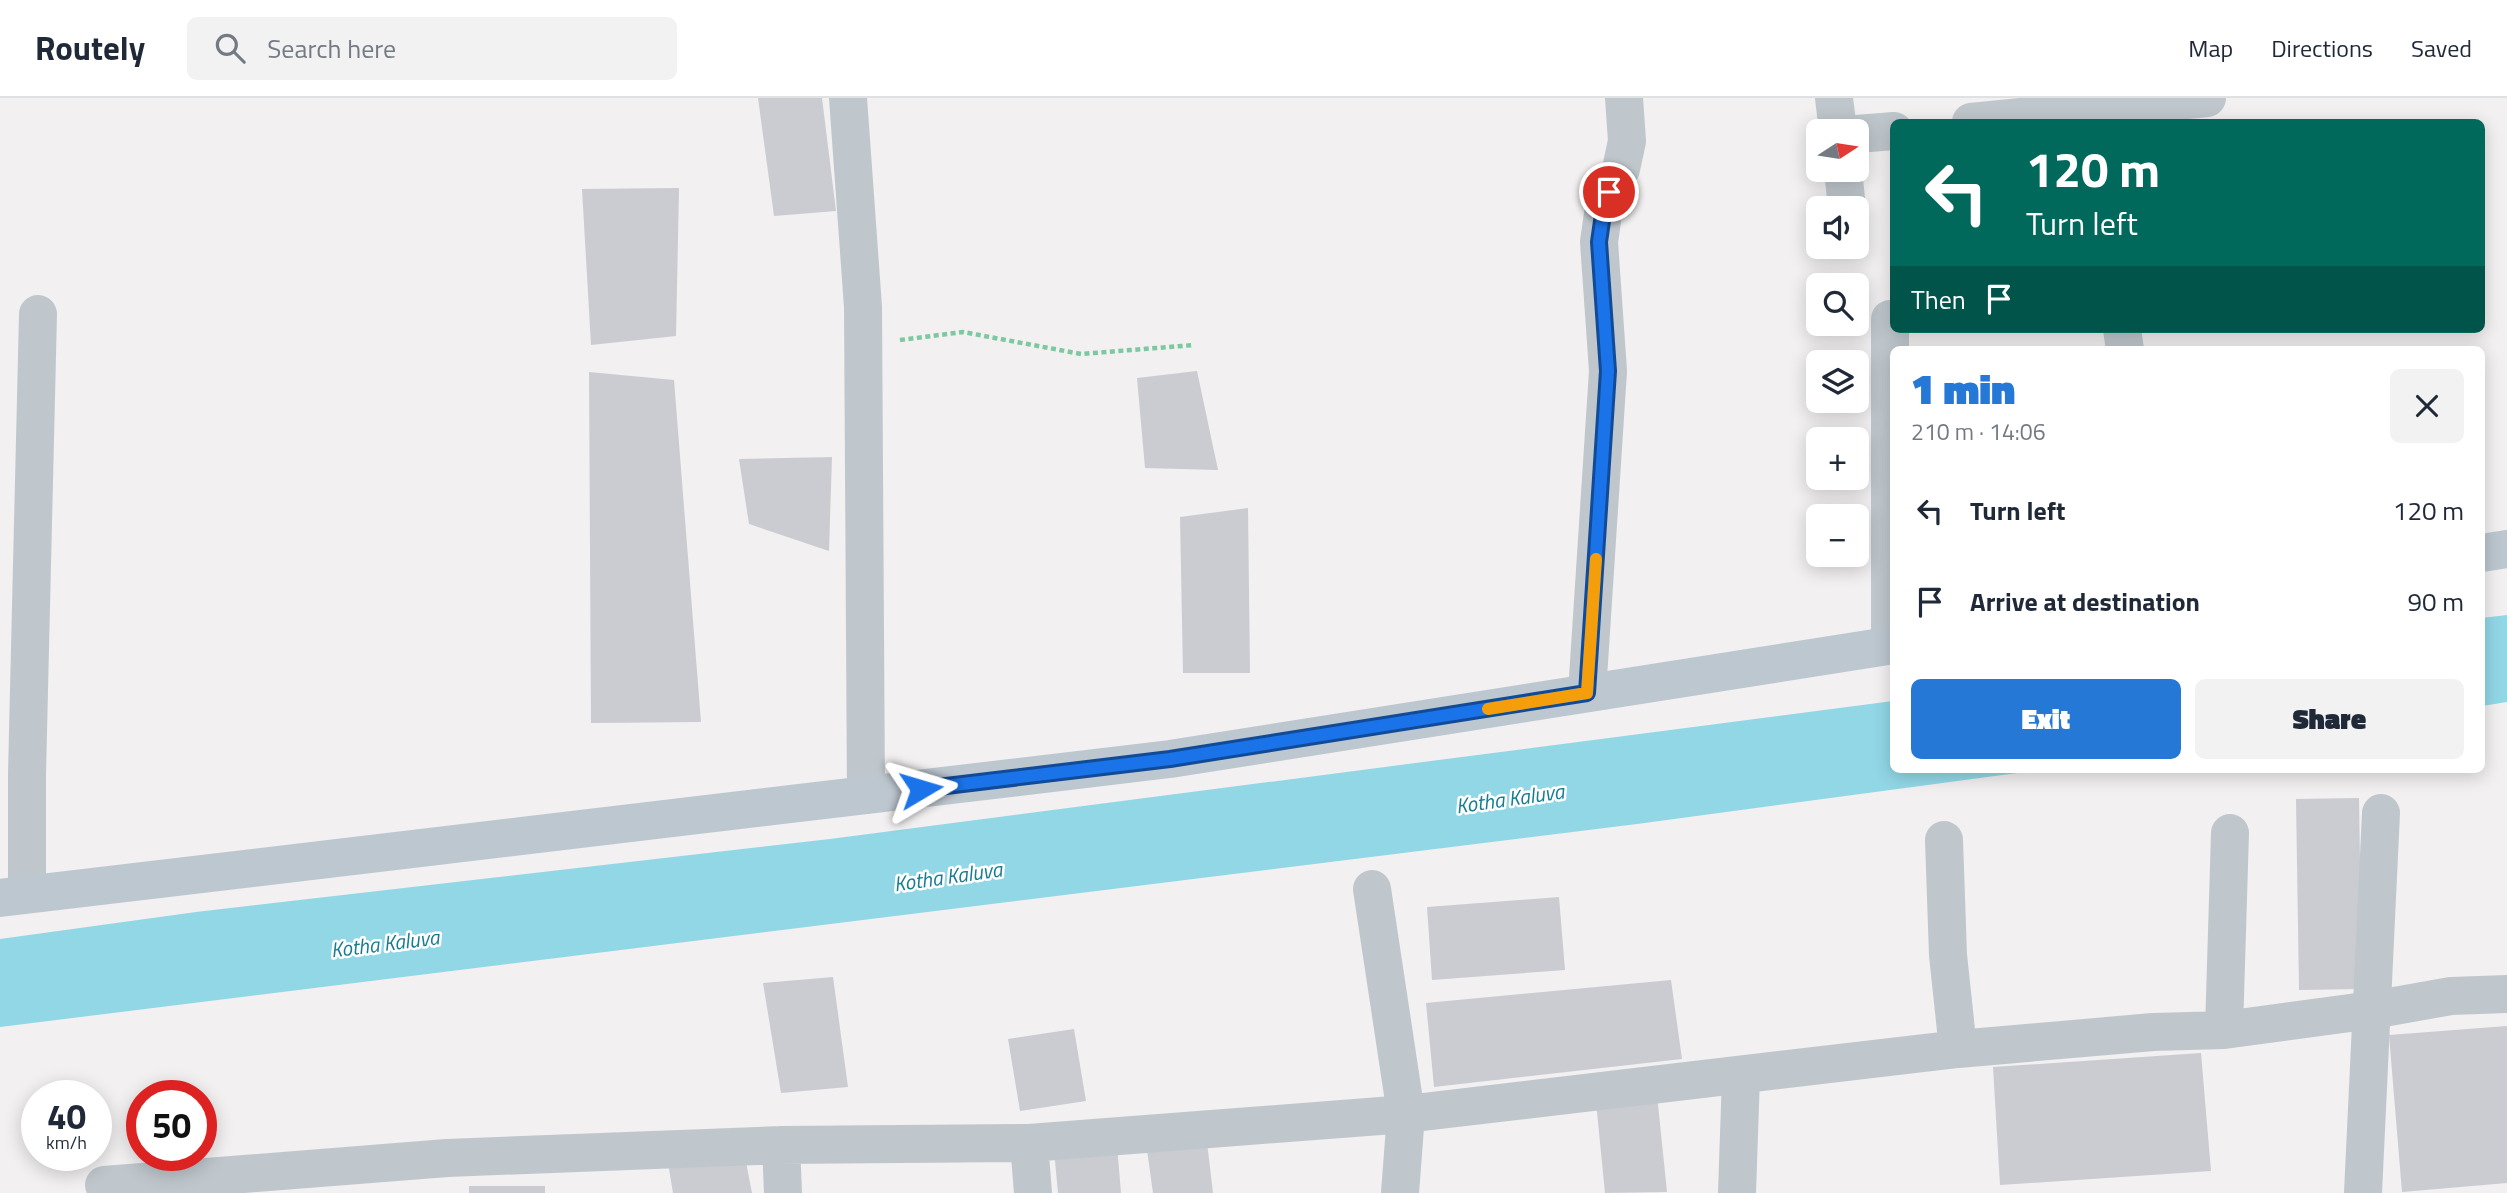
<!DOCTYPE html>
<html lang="en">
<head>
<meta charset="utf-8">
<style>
  body { margin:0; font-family:"Titillium Web",sans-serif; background:#f2f2f3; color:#1f2937; height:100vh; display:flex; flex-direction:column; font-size:26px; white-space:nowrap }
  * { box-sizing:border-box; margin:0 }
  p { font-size:23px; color:#747a83 }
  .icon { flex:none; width:38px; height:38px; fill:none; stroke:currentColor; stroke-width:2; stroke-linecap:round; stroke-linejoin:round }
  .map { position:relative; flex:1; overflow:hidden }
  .side { position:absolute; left:1890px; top:248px; width:595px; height:427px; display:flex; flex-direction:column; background:#fff; border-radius:10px; box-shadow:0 4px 18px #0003 }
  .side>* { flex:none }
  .guide { position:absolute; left:1890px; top:21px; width:595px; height:214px; border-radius:10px; box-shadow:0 4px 18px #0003; background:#00695c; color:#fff; overflow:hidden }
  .needle { width:46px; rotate:78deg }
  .tools { position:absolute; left:1806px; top:21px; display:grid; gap:14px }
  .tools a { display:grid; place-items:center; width:63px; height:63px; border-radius:10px; background:#fff; box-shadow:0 4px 18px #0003; font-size:35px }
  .speed { position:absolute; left:21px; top:982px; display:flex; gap:14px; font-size:35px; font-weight:700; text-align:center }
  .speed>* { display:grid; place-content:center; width:91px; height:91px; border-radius:50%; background:#fff; box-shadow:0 4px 18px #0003; line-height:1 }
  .speed small { font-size:18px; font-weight:400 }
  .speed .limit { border:10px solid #d22; background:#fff; color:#111 }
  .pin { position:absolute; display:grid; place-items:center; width:60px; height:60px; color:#fff; margin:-30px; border:4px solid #fff; border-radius:50%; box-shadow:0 2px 7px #0007 }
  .me { position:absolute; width:77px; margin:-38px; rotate:83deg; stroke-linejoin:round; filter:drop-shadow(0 0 5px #0008) }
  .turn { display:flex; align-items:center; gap:24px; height:147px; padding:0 21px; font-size:32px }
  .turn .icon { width:91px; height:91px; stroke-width:2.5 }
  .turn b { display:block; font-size:49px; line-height:60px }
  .then { display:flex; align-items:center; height:66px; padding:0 21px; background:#0003; gap:14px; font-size:26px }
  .round { display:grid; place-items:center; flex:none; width:74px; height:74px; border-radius:10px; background:#f2f2f3 }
  .summary { display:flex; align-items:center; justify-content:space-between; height:119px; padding:0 21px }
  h1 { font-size:42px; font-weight:800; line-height:52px; color:#2678d6 }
  .primary-button { display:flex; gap:14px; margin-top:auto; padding:14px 21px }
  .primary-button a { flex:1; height:80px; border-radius:10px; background:#2678d6; color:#fff; font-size:28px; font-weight:800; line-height:80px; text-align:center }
  .primary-button a+a { background:#f2f2f3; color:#1f2937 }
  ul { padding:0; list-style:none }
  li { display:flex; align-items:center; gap:21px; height:91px; padding:0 21px }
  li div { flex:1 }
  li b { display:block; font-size:26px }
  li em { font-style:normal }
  header { display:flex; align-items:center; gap:42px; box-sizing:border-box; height:98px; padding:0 35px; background:#fff; border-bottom:2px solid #e0e1e3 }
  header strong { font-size:33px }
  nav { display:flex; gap:38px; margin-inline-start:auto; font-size:24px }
  .search { width:490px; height:63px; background:#f2f2f3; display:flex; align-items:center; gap:18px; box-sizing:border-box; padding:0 24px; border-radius:10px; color:#747a83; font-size:26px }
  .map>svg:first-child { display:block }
</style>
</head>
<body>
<header>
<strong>Routely</strong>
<div class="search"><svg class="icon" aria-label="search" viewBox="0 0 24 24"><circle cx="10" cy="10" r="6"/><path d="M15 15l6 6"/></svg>Search here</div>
<nav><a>Map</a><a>Directions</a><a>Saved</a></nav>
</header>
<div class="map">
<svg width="2507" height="1095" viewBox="0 0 2507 1095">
  <rect width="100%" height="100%" fill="#f2f0f0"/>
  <path fill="#92d7e6" d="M2507,517v87l-25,4v-88z
    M1893,603l1,69h145l-402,54 -1637,203v-88l196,-27 634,-73z"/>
  <path fill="#caccd2" d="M758,0h64l14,113 -62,5z
    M679,90l-3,148 -85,9 -9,-156z
    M1197,273l21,99 -73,-2 -8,-90z
    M589,274l85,8 27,342 -110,1z
    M832,359l-3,94 -80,-27 -10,-65z
    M1248,410l2,165h-67l-3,-156z
    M2359,700l3,191 -63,1 -3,-191z
    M1559,799l6,73 -133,10 -5,-73z
    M833,879l15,110 -67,6 -18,-110z
    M1671,882l11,79 -248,28 -8,-84z
    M2507,928v157l-105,9 -13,-157z
    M1074,931l12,72 -66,10 -12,-72z
    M2201,955l10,118 -211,14 -7,-118z
    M1656,987l11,107 -62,1 -10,-101z
    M1207,1044l6,51h-60l-6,-43z
    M1117,1047l4,48h-63l-4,-43z
    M743,1049l9,46h-79l-7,-42z
    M469,1088h76v7h-76z"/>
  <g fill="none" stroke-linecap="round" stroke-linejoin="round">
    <path stroke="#7cc8a0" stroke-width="4.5" stroke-dasharray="5 3.5" stroke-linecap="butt" d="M900,242l63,-8 118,22 113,-9"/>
    <path stroke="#bfc7cd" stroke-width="38" d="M848,0l15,209 3,488
      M1834,0l4,33
      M1971,24l236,-24
      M1857,36l37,-3
      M1843,72l4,38
      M2122,231l3,21
      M1890,547v-326
      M1587,595l21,-322 -9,-129 4,-28 6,-22 12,-23 6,-28 -3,-43
      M1944,742l4,115 10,94
      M1372,791l34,225 -6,79
      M27,796v-120l11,-460
      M2224,932l6,-197
      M1029,1045l4,50
      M781,1047l2,48
      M104,1087l343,-27 334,-13 248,-2 377,-29 552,-65 195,-17 71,-2 148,-20 79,-14 56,-2
      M1737,1095l4,-117
      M2363,1095l18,-380"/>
    <path stroke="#bdc7d0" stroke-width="38" d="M2482,455l25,-4
      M0,800l1170,-139 724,-114"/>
  </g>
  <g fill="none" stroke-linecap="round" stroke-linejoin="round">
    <g stroke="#114b97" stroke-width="18">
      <path id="route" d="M921,691l249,-30 417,-66 21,-322 -9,-129 4,-28 6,-22"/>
    </g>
    <use href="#route" stroke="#1a73e8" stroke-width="12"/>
    <path stroke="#f59e0b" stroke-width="12" d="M1488,611l99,-16 9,-134"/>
  </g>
  <g text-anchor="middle" stroke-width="5" stroke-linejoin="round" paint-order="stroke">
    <g font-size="21" font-style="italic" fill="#167c93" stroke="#fff">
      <text transform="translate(1510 701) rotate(-8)" y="7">Kotha Kaluva</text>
      <text transform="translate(948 779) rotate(-8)" y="7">Kotha Kaluva</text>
      <text transform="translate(385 846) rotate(-7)" y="7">Kotha Kaluva</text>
    </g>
  </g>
</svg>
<div class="tools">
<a><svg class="needle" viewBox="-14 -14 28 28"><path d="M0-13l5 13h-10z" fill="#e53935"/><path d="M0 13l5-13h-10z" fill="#747a83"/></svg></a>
<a><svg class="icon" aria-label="sound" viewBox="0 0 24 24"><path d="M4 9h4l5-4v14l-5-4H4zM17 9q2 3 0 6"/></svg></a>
<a><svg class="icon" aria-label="search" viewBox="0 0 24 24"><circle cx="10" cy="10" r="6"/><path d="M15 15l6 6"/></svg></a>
<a><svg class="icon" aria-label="layers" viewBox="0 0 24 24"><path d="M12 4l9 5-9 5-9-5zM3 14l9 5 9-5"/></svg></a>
<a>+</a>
<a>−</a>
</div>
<div class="speed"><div>40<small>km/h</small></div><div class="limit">50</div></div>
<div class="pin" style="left:1609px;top:94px;background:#d93025"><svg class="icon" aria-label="arrive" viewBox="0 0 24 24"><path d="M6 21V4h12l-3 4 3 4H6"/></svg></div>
<svg class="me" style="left:921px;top:691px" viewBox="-20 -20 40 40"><path d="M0-17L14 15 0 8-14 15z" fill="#1a73e8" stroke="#fff" stroke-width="4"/></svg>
<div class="guide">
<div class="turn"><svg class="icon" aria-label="left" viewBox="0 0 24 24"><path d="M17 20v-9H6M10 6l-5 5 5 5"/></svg><div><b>120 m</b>Turn left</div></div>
<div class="then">Then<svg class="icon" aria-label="arrive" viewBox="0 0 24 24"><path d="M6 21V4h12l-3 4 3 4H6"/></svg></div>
</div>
<section class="side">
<div class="summary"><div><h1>1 min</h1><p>210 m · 14:06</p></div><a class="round"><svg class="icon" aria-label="close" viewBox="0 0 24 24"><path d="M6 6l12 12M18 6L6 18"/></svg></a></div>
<ul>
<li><svg class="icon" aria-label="left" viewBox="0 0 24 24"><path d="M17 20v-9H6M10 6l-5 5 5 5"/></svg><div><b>Turn left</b></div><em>120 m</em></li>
<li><svg class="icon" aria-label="arrive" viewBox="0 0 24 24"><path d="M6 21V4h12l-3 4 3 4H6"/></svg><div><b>Arrive at destination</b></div><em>90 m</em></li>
</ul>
<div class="primary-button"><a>Exit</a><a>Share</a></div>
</section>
</div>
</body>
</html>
